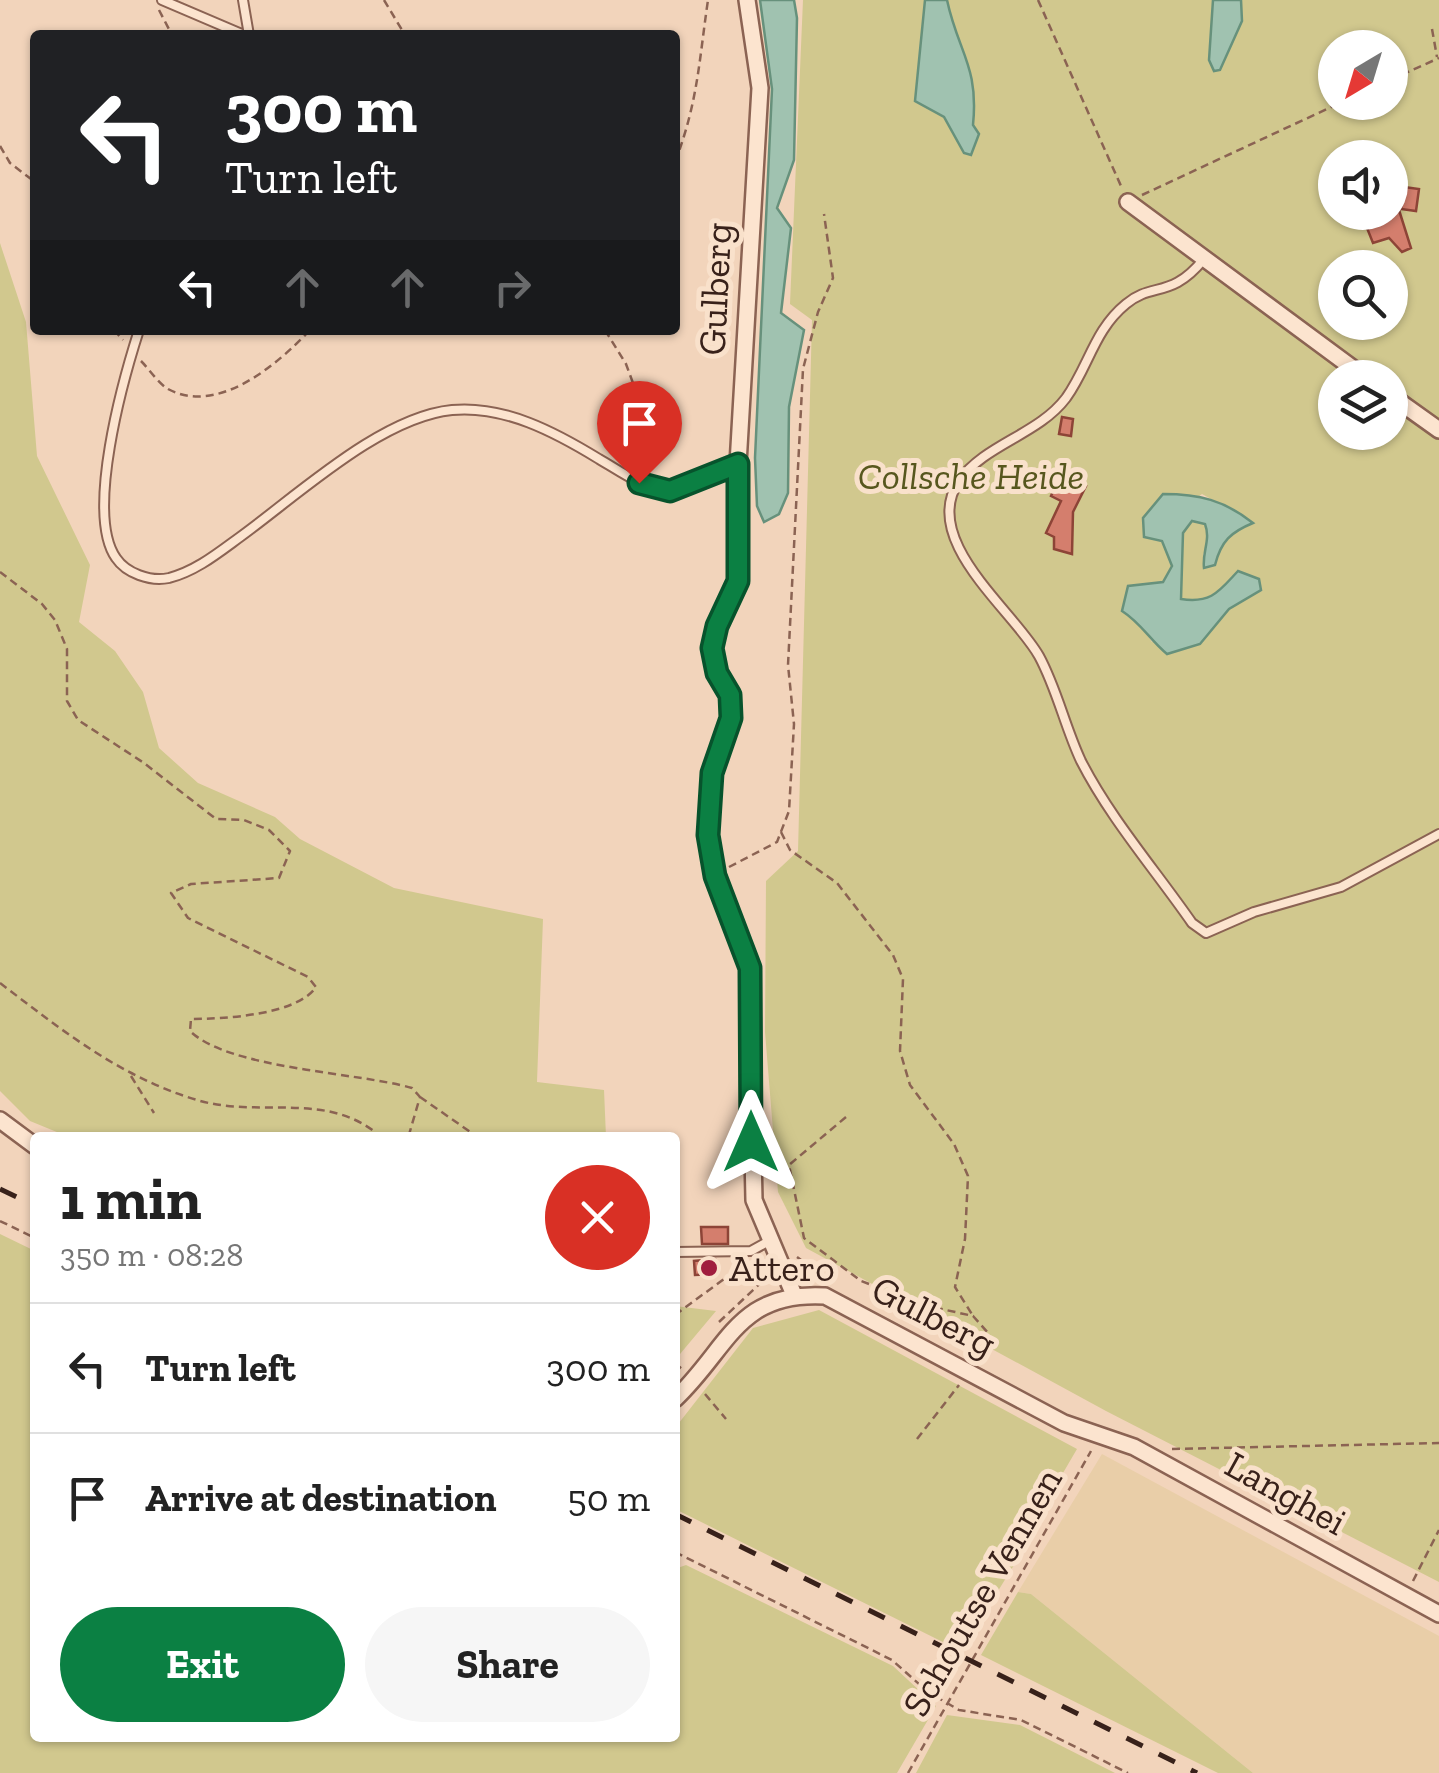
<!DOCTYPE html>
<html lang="en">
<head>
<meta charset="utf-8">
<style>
  body { margin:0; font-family:"Zilla Slab",serif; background:#f6f6f6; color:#222; height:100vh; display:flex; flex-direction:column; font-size:38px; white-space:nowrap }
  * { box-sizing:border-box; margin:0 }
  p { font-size:32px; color:#767676 }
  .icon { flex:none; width:55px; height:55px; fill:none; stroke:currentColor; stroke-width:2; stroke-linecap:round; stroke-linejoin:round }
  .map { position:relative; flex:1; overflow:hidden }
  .panel { position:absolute; left:30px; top:1132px; width:650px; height:610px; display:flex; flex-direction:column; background:#fff; border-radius:10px; box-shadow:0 2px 8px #0004 }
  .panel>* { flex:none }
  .top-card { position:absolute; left:30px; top:30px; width:650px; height:305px; border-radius:10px; box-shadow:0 2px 8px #0004; background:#202124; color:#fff; overflow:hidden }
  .needle { width:65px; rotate:218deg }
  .controls { position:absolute; left:1318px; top:30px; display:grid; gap:20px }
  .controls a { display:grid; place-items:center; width:90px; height:90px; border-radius:50%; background:#fff; box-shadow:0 2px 8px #0004; font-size:50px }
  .pin { position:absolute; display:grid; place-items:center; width:85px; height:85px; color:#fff; margin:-102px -42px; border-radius:50% 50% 50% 0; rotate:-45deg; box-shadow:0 0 10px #0007 }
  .pin .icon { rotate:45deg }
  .me { position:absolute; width:110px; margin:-55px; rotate:0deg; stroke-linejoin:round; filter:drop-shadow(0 0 8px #0008) }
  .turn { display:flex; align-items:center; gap:35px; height:210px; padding:0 30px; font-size:45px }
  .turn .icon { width:130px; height:130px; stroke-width:2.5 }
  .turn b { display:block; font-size:70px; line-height:85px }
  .lanes { display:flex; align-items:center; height:95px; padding:0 30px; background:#0003; justify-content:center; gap:50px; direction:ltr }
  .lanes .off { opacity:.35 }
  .round { display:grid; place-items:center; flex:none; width:105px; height:105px; border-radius:52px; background:#f6f6f6 }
  .headline { display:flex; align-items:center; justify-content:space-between; height:170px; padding:0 30px }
  h1 { font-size:60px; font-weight:700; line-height:75px }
  .cta { display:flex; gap:20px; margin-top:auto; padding:20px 30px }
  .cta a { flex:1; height:115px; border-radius:60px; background:#0b8043; color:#fff; font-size:40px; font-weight:700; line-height:115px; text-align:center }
  .cta a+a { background:#f6f6f6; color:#222 }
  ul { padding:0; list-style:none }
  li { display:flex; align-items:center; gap:30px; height:130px; padding:0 30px; border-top:2px solid #e0e0e0 }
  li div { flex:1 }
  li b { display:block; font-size:38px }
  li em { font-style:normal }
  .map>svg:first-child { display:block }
</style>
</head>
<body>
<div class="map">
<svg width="1439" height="1773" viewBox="0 0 1439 1773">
  <rect width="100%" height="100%" fill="#f2d4bb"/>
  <path fill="#e9cea8" d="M1102,1454l337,182v137h-186l-222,-179 -13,-2z"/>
  <path fill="#d1c88e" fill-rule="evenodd" d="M803,0h636v1582l-333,-171 -300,-163 -28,-56 -13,-160 1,-151 32,-30 14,-531 -22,-16zM1335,48h55v54h-55zM1335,158h55v54h-55zM1335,268h55v54h-55zM1335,378h55v54h-55zM1202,494l50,28c-20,11 -31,18 -37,42l-12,-9 7,-17 -4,-14 -13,-4 -10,13 -2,66c21,3 40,-1 49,-19l31,10 -32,19 -15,16 -62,17 -13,-20 3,-35 22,-5 9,-16 -11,-25 -18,-4z
    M0,243l26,79 11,134 53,109 -11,57 36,29 28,41 16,56 39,35 77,34 25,22 94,49 149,31 -6,163 67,8 2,47h-537l-39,-16 -30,-30z
    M0,1234l35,17v487h640v-169l11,-4 207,101 43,40 -39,67h-897z
    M675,1306l41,5 -41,49z
    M819,1310l258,139 -59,101 4,2 -61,99 -286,-142v-81l78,-100z
    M1018,1592l13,2 222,179h-35l-237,-118z
    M947,1715l73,10 95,48h-199z"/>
  <path fill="#a0c2b0" stroke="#67917c" stroke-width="2.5" d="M760,0h34l3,18 -3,142 -17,48 14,20 -10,85 23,17 -15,77 -1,86 -9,21 -15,8 -7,-16 -2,-48 17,-369z
    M925,0h22c11,52 32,66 26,125l6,9 -8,21 -7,-2 -20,-36 -29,-16z
    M1213,0h28l1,21 -22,49 -6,1 -5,-11z
    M1163,494c36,0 61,6 90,29 -22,9 -32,18 -38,42l-11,3c-2,-17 7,-28 1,-44l-13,-3 -9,12 -2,66c31,5 39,-9 57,-28l21,8 2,11 -32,19 -29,35 -33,10c-17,-14 -26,-31 -45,-43l6,-25 35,-4 9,-16 -10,-25 -18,-4 -1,-19z"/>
  <path fill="#d47e6d" stroke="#8d4437" stroke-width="2.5" d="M1404,187l15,2 -3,22 -15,-2z
    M1399,210l12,38 -9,4 -13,-14 -16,5 -6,-15 22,-8 -2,-6z
    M1062,417l11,2 -2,17 -12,-2z
    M1061,474l25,12 -13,26 -1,42 -18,-5v-12l-8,-4 15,-32 -10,-5z
    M701,1227h27v17h-26z
    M715,1259l1,15 -21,1 -1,-14z"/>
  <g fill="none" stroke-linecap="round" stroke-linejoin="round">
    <g stroke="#8b6353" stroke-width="12">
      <path id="lane" d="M162,0l82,35
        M243,0l6,35
        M1203,260c-32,39 -51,22 -77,44 -32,26 -37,62 -60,94 -28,37 -81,46 -107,83 -40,59 55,130 80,175 18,33 26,71 42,105 29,57 75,110 111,162l14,10 48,-21 87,-25 98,-53
        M139,330c-16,50 -54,184 -23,228 10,15 34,24 53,20 27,-7 49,-25 71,-41 58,-42 141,-120 212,-127 52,-5 103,22 147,49 21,12 43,29 68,31 20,1 52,-18 71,-26
        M675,1252l76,-1 18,-10"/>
    </g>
    <g stroke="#8b6353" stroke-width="20">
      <path id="street" d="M747,0l13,88 -22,376v117l-21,45 -5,23 5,24 13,22 1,23 -19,55 -5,62 8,41 34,92 5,232 40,95
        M1128,202l238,176
        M1390,395l49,35
        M0,1120l35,26
        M675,1399c54,-51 62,-108 150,-103l239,127 70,24 305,167"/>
    </g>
    <path stroke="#8b6353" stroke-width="2.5" stroke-dasharray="8 5" stroke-linecap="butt" d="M384,0l21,35
      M1038,0l83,186
      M159,10l13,25
      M1432,29l5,28
      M1390,80l49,-22
      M0,146l10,17 25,19
      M675,162c23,-60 24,-101 33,-162
      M1142,195l200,-93
      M114,330l9,10
      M605,330l21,34 11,30 12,77
      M141,361c8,8 17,22 27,28 50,27 110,-25 142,-59
      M0,572l42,32 13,16 12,29v52l11,19 66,43 72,56 28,1 25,10 21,21 -11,27 -88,6 -20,9 17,25 120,59 8,10c-19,28 -92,32 -125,32l-1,12c39,38 166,41 222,57l8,9 -12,41
      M781,832l9,18 47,33 56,72 10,24 -3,72 10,34 44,59 14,32 -3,63 -10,48 18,29
      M729,867l48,-25 12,-31 5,-87 -6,-59 15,-296 15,-57 15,-34 -9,-64
      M0,983c63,48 120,94 197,117 63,19 132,-11 185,38
      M131,1076l23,37
      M420,1097l59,41
      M846,1117l-57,48 15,73 57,43 67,25 45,10 16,18 -16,21
      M0,1221l35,17
      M797,1257l29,22
      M675,1315l68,-50
      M719,1322l48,-45
      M675,1363l8,7
      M705,1394l21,25
      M917,1439l42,-54
      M1172,1449l267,-6
      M675,1552l217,108 36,32 31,18 62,10 107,53
      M1413,1581l26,-51
      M908,1773l183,-322"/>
    <use href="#lane" stroke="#fce4cf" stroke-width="8"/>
    <use href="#street" stroke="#fce4cf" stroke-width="15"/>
    <path stroke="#38211a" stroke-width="5" stroke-dasharray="18 18" stroke-linecap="butt" d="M0,1189l35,17
      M675,1514l522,259"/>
  </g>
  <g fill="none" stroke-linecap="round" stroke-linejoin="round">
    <g stroke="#07532c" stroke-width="25">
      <path id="route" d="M639,483l31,8 68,-27v117l-21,45 -5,22 5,25 13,22 1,23 -19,55 -4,62 7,41 35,92 1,174"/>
    </g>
    <use href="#route" stroke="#0b8043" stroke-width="18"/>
  </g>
  <circle fill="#a01d3e" stroke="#f9e1cb" stroke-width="4" cx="709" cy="1268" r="10"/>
  <g text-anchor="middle" stroke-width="10" stroke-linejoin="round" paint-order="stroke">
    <g font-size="38" fill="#38211a" stroke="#f9e1cb">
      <text transform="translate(715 289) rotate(-87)" y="13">Gulberg</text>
      <text transform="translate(934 1316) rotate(27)" y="13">Gulberg</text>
      <text transform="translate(1286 1493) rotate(29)" y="13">Langhei</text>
      <text transform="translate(982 1592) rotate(-60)" y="13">Schoutse Vennen</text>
    </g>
    <g font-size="38" font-style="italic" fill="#57571e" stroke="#f9e1cb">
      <text x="971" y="489">Collsche Heide</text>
    </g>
    <g font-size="38" fill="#38211a" stroke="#f9e1cb" text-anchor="start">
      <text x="729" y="1281">Attero</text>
    </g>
  </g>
</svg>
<div class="controls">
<a><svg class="needle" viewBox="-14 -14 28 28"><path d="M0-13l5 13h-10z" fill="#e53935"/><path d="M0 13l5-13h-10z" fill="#767676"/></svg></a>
<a><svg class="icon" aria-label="sound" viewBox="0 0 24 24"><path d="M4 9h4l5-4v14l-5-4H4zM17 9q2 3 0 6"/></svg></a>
<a><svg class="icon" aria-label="search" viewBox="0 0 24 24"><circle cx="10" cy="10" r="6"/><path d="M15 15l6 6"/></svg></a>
<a><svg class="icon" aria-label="layers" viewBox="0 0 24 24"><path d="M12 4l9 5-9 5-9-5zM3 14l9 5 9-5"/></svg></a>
</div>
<div class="pin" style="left:639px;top:483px;background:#d93025"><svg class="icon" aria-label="arrive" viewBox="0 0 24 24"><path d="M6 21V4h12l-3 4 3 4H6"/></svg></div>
<svg class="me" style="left:751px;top:1142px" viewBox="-20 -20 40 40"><path d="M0-17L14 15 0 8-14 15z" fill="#0b8043" stroke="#fff" stroke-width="4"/></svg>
<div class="top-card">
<div class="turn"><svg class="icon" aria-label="left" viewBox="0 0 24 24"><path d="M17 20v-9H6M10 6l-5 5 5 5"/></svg><div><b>300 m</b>Turn left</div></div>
<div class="lanes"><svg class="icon" aria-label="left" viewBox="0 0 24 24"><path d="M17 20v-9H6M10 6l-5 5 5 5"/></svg><svg class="icon off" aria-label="ahead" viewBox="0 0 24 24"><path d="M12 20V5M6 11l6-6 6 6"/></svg><svg class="icon off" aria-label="ahead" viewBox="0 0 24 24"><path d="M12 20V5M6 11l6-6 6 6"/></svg><svg class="icon off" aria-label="right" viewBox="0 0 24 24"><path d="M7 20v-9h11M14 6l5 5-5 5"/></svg></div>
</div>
<section class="panel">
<div class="headline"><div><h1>1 min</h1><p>350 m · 08:28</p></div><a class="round" style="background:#d93025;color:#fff"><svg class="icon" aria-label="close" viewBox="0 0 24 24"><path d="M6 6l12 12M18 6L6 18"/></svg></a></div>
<ul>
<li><svg class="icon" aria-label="left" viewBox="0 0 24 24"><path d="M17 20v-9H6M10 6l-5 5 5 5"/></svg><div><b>Turn left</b></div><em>300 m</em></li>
<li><svg class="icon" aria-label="arrive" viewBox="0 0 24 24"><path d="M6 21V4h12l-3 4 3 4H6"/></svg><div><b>Arrive at destination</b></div><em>50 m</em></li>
</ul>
<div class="cta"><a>Exit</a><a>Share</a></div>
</section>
</div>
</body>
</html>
